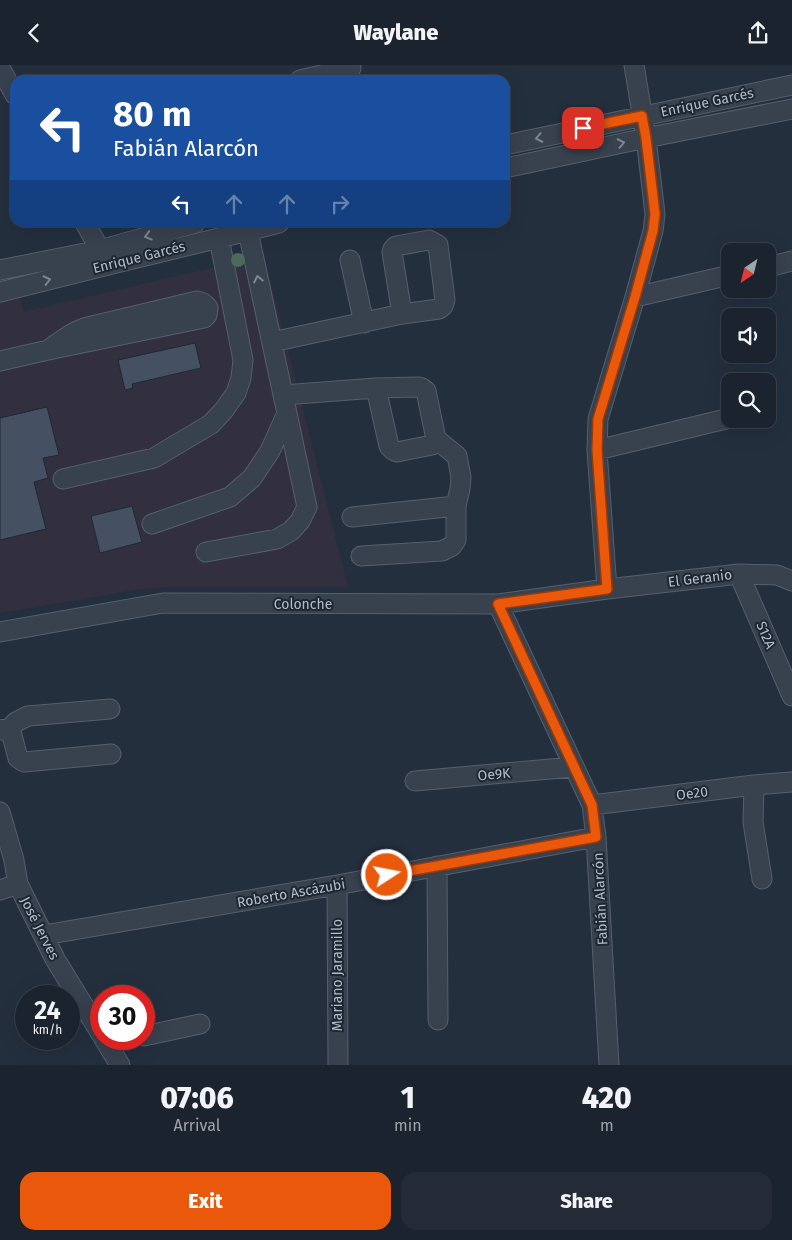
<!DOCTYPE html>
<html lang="en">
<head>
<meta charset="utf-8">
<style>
  body { margin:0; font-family:"Fira Sans",sans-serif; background:#242b36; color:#f1f3f6; height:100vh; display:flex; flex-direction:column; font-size:19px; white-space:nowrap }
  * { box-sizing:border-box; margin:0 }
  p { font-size:16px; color:#a0a4aa }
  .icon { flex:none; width:28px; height:28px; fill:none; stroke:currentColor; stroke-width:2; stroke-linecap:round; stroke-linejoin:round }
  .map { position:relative; height:1000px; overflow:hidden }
  .panel { display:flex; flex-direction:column; background:#1b232e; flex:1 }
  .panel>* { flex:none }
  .guide { position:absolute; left:10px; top:10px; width:500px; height:152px; border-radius:15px; box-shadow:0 5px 20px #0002,0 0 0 1px #39404a; background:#1a4fa0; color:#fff; overflow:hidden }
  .needle { width:32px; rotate:215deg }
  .buttons { position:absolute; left:721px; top:178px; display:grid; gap:10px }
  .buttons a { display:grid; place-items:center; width:55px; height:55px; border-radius:10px; background:#1b232e; box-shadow:0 5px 20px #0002,0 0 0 1px #39404a; font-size:25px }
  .speed { position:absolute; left:15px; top:920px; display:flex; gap:10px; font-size:25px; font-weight:700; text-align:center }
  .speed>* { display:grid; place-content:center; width:65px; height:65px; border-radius:50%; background:#1b232e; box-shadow:0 5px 20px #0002,0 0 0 1px #39404a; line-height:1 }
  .speed small { font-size:12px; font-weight:400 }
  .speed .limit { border:8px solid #d22; background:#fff; color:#111 }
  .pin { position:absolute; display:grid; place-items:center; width:42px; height:42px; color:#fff; margin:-21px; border-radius:10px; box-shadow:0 2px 8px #0006 }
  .me { position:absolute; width:55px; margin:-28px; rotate:79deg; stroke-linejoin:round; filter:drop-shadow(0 0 4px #0008) }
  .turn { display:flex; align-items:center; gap:18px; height:105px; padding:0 20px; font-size:22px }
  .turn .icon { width:65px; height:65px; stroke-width:2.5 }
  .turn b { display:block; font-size:35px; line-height:42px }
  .lanes { display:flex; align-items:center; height:48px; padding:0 20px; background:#0003; justify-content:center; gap:25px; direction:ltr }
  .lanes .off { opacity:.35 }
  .eta { display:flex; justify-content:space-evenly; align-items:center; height:85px; text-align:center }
  .eta b { font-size:30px; font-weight:800; line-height:35px }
  .primary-button { display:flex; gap:10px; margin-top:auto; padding:10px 20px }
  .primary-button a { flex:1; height:58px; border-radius:15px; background:#ea580c; color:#fff; font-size:20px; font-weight:800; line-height:58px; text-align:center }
  .primary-button a+a { background:#242b36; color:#f1f3f6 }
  header { display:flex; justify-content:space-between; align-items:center; height:65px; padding:0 20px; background:#1b232e; font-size:22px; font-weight:800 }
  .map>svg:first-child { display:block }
</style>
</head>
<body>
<header><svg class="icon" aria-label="back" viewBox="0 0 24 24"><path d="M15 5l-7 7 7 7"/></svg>Waylane<svg class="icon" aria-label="share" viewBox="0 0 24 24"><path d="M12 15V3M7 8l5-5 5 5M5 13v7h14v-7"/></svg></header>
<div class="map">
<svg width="792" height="1000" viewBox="0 0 792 1000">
  <rect width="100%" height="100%" fill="#242f3e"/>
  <path fill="#32303f" d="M264,191l84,331h-179l-34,3 -135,23v-312l19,-5 4,16z"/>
  <path fill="#455162" stroke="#1f2835" d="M195,278l6,25 -69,16 1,4 -8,2 -7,-30z
    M47,342l12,48 -16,3 5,20 -14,4 12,47 -46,11v-122z
    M132,441l10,36 -42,11 -9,-37z"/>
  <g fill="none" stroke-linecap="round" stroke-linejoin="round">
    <g stroke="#565f6c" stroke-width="21">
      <path id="minor" d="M0,3l15,27
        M300,15l51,-12
        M505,80l287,-60
        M505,103l141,-30 146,-29
        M85,158l20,36
        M350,195l14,63
        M768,202l24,-6
        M0,205l100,-20 95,-27
        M0,227l108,-27 140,-34 31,-8
        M635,232l95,-22
        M272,277l130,-28 37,-5 4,-3 2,-6 -7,-55 -9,-5 -33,6 -3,3 -1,3 10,62
        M0,296l48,-11 156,-32 3,-3 1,-7c-3,-5 -6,-6 -11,-7l-109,26c-15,4 -27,14 -40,23
        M283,330l93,-7 42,-1 4,1 4,3 10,48 -4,6 -35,7 -4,-2 -4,-4 -13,-58
        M597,385l133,-32
        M63,414l91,-21 57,-34 13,-14 12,-17 5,-15 2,-18 -24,-122
        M352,452l104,-11 4,-17 1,-12 -4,-21 -21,-17
        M152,459l78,-27 22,-19 18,-27 17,-38
        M206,487l71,-13 14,-8 9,-10 7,-14 -59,-276
        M361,491l81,-5 10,-5 4,-6v-34
        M739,509l53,122
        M607,524l-10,-139 1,-31 37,-122 18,-66 2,-17 -9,-76 -12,-73
        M498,539l94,201 4,32 13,228
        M0,567l163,-29 335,1 109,-15 132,-15 38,1 15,6
        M10,663l6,-6 12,-6 82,-7
        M0,665l10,-2 8,30 6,4 87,-8
        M415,716l158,-14
        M754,720l-1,37 9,57
        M592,740l162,-20 38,-3
        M0,747l14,48 4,24 37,75 46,75
        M437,801l1,154
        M337,820l1,180
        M0,825l18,-6
        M44,870l293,-50 259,-48
        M144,971l56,-12
        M104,974l16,26
        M107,978l22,-4"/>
    </g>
    <use href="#minor" stroke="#38414e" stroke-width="19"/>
  </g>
  <circle fill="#4b6a5d" cx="238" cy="195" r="7"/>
  <defs><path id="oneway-chevron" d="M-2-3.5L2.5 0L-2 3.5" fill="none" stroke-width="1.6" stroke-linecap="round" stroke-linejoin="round" transform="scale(1.25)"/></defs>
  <g stroke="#7c8592">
    <use href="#oneway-chevron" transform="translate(539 73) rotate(168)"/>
    <use href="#oneway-chevron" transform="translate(621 78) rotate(-12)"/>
    <use href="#oneway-chevron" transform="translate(148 171) rotate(164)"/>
    <use href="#oneway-chevron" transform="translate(258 214) rotate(-102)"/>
    <use href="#oneway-chevron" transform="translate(47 215) rotate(-14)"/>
  </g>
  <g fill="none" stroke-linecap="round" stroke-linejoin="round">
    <g stroke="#983908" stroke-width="12">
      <path id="route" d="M387,810l209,-38 -4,-32 -94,-201 109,-15 -10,-139 1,-31 37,-122 18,-66 2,-17 -9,-76 -4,-22 -59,12"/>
    </g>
    <use href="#route" stroke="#ea580c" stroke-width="9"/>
  </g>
  <g text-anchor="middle" stroke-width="4" stroke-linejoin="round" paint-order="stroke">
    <g font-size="14" fill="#b4bcc9" stroke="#1d2633">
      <text transform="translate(707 37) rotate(-12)" y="5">Enrique Garcés</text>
      <text transform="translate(139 192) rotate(-14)" y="5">Enrique Garcés</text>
      <text transform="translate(700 513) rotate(-7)" y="5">El Geranio</text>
      <text x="303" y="544">Colonche</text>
      <text transform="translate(766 570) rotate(67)" y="5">S12A</text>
      <text transform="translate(494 709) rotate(-5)" y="5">Oe9K</text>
      <text transform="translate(692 728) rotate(-7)" y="5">Oe20</text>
      <text transform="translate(291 828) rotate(-10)" y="5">Roberto Ascázubi</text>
      <text transform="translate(600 834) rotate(-93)" y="5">Fabián Alarcón</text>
      <text transform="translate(40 863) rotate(63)" y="5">José Jerves</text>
      <text transform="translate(337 910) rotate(-90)" y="5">Mariano Jaramillo</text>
    </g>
  </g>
</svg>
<div class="buttons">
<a><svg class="needle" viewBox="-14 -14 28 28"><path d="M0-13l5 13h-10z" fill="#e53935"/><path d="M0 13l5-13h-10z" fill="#a0a4aa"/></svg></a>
<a><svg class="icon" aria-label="sound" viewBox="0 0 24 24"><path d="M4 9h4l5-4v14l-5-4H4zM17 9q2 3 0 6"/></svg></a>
<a><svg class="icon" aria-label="search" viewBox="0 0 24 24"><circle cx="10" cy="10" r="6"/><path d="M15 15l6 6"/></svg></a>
</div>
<div class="speed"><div>24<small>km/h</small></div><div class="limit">30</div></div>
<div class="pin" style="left:583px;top:63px;background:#d93025"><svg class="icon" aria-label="arrive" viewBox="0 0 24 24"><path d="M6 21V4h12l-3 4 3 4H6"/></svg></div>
<svg class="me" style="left:387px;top:810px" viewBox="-20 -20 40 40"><circle r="17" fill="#ea580c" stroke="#fff" stroke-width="3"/><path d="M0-11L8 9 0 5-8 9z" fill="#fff"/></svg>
<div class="guide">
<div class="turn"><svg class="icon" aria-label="left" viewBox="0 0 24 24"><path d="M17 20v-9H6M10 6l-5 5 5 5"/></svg><div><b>80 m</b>Fabián Alarcón</div></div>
<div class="lanes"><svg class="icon" aria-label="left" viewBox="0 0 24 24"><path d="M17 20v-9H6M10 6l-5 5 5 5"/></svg><svg class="icon off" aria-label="ahead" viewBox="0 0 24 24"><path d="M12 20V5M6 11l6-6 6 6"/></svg><svg class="icon off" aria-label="ahead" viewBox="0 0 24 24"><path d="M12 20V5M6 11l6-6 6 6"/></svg><svg class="icon off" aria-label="right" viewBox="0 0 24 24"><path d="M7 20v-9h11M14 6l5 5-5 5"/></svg></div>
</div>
</div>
<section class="panel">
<div class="eta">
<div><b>07:06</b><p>Arrival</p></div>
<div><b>1</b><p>min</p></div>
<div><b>420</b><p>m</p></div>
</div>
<div class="primary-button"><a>Exit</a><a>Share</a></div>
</section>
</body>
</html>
